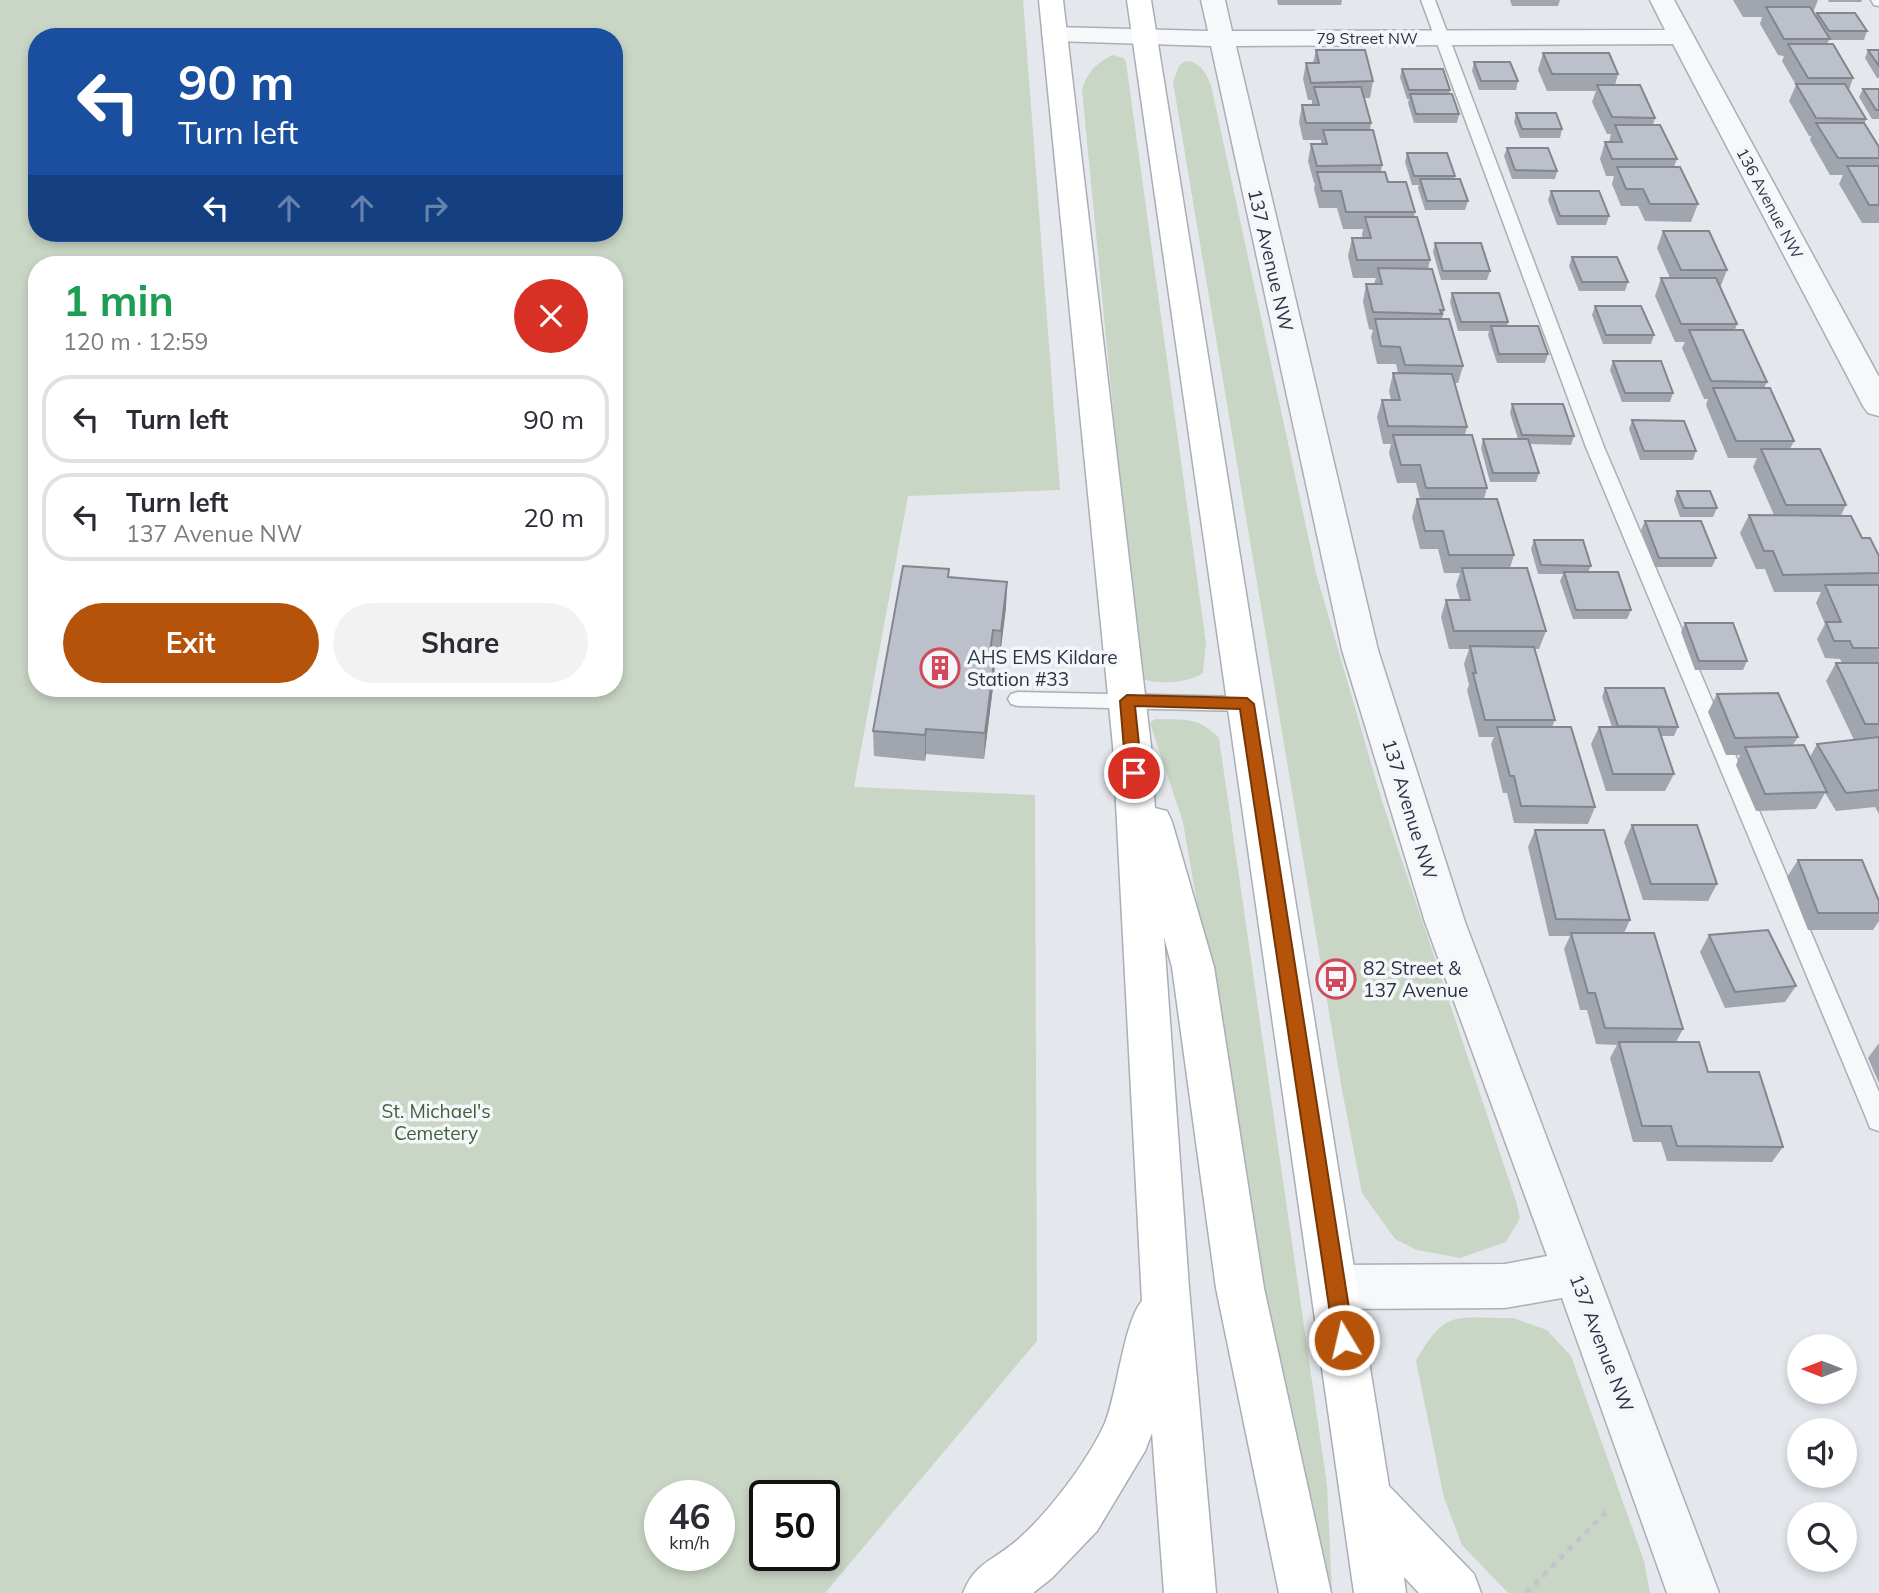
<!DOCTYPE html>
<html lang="en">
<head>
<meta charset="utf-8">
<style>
  body { margin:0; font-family:Mulish,sans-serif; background:#f2f2f3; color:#2b2b33; height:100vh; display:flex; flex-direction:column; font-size:26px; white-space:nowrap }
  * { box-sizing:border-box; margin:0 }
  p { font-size:23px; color:#7c7c81 }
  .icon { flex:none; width:38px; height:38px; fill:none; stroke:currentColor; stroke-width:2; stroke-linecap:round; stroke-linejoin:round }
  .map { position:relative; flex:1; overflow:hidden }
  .panel { position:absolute; left:28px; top:256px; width:595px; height:441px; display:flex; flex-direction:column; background:#fff; border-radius:28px; box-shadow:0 4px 10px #0003 }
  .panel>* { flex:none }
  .top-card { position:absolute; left:28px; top:28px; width:595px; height:214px; border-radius:28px; box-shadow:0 4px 10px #0003; background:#1a4fa0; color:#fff; overflow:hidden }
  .needle { width:46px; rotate:270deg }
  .buttons { position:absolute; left:1787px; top:1334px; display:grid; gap:14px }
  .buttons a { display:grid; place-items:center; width:70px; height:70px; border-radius:50%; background:#fff; box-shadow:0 4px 10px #0003; font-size:35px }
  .speed { position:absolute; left:644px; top:1480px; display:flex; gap:14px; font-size:35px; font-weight:700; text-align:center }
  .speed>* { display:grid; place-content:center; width:91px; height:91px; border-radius:50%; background:#fff; box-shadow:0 4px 10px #0003; line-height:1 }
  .speed small { font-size:18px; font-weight:400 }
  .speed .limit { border:4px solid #111; border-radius:10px; background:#fff; color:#111 }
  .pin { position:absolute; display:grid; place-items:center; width:60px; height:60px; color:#fff; margin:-30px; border:4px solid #fff; border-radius:50%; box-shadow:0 2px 7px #0007 }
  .me { position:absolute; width:77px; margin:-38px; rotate:351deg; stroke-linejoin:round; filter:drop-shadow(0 0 5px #0008) }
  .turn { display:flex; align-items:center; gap:24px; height:147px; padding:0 35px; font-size:32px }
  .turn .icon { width:91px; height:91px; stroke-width:2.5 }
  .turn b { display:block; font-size:49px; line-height:60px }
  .lanes { display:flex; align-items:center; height:66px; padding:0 35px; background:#0003; justify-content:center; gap:35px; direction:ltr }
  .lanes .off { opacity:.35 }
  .round { display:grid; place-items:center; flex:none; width:74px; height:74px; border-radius:37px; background:#f2f2f3 }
  .headline { display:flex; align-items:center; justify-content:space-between; height:119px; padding:0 35px }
  h1 { font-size:42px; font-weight:700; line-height:52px; color:#1e9e55 }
  .button { display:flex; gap:14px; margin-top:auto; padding:14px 35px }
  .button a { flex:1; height:80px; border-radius:42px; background:#b45309; color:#fff; font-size:28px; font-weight:700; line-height:80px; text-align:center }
  .button a+a { background:#f2f2f3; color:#2b2b33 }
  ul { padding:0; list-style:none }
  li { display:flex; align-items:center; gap:21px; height:88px; margin:0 14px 10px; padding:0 21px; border:4px solid #e1e1e2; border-radius:28px }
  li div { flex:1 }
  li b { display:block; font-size:26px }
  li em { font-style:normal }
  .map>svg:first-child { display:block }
</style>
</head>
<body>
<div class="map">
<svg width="1879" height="1593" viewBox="0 0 1879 1593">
  <rect width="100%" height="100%" fill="#e4e7ec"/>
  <path fill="#c9d6c5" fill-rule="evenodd" d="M0,0h1023l37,490 -152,6 -54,291 181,8 2,546 -212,252h-825zM37,37h577v196h-577zM614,264v424h-577v-424zM719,1496v60h-59v-60zM824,1496v60h-59v-60z
    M1112,55l12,3 2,4 80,581 -3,30c-14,10 -49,13 -64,4l-57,-587c5,-18 14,-26 30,-35z
    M1185,61c15,0 21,12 26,24l105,488 66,228 134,400 4,17 -14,24 -46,16 -43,-8 -22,-11 -33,-46 -20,-103 -169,-1008 6,-16z
    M1155,719c29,1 43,-3 64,19l108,747 5,108h-17l-132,-771 -33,-99z
    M1513,1318l34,12 24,26 73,205 6,32h-142l-46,-48 -18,-47 -28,-137c30,-54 40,-42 97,-43z"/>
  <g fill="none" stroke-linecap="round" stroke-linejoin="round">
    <g stroke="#a9aeb7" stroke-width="3">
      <path id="service" d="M1421,0h14l169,447 275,645v39l-9,-3 -3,-8 -281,-673z
        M1871,0h8v6l-5,-1z
        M1018,692l228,5 7,2 3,5 -3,5 -7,2 -228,-5 -7,-2 -3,-5 3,-5z"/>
    </g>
    <g stroke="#a9aeb7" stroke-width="3">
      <path id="minor" d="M1201,0h24l7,31 433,-1 -15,-30h24l205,377v39l-11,-3 -5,-7 -190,-362 -437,2 142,604 87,272 254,671h-52l-105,-295 -57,10 -169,1 -17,-6 -7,-16 7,-16 17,-6 169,-1 42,-8 -122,-334 -83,-272 -131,-604 -157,-5 -9,-2 -3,-5 3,-5 9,-2 154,4z"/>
    </g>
    <g stroke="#a9aeb7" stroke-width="3">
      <path id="secondary" d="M1039,0h24l88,746 4,62 12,3 5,11 42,145 50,321 67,305h-52l-63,-305 -44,-321 -8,-30 25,351 27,305h-52l-12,-160 -7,18 -48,80 -45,47 -19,15h-70c12,-30 28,-31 52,-51 32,-27 73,-81 90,-119 12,-29 19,-102 37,-122l-29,-555z
        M1127,0h24l238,1486 85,88 7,19h-62l-15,-16 2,16h-52z"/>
    </g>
    <path stroke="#c2c5cb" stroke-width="5" stroke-dasharray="6 6" stroke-linecap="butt" d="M1526,1593l83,-84"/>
    <use href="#service" fill="#f7f8fa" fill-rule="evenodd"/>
    <use href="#minor" fill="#f7f8fa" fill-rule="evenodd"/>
    <use href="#secondary" fill="#fff" fill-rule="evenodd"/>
  </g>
  <path fill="#a1a5ae" d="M1277,0h65l-1,5h-63z
    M1510,0h50l-2,6h-46z
    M1733,0h85l-5,13 2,3 2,-3 50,18 -3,9h-35l-2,4 26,34 -4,12 17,29 -2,5 15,23v76h-17l-23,-39 4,-9h-13l-20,-35 1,-4h-2l-20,-35 7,-16 -14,-24 2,-5 -6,-1 -18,-31 2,-7h-19z
    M1828,0h34l-1,2h-32z
    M1316,50l57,31 -3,17h-6l7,25 -1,7 12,35 -1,7 34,40 -1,5 16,43 -2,9 16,41 -2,9 21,47 -5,17h-3l12,44 -2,8 22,53 -3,11 30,56 -4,13 36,63 -7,18h-5l21,71 -3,7 43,80 -7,17 -74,-1 -7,-30h-4l-12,-49 3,-7h-15l-12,-47 2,-5 -5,-21 5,-15h-20l-8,-32 5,-17h14l-4,-15 4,-12h-16l-6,-24h-18l-8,-32 5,-18h3l-4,-16h-19l-8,-30 2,-9h-8l-6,-27 5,-17h9l-2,-9 4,-18h5l-2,-9h-19l-6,-27 2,-7 -4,-1 -6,-27 3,-18h8l2,-6h-23l-5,-22 4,-18h11l-1,-3 1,-6h-20l-6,-21h-18l-5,-19 1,-6h-1l-6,-22 3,-17h10v-4h-18l-4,-18 3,-17h10v-5h-4l-5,-21 3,-16h7z
    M1868,50h11v28h-2l-12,-20z
    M1543,53l75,21 -3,11 40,33 -2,7 24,34 -3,8 24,37 -7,18 -46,-1 -7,-15h-17l-9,-22 2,-8h-8l-6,-17 5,-17h4l2,-8h-4l-15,-32 4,-11h-49l-9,-21z
    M1474,62l44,19 -2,9h-37l-7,-19z
    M1402,69l48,21 -1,4 10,20 -2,9h-43l-6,-20 1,-4h-2l-7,-22z
    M1863,89h16v30h-7l-13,-22z
    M1516,113l46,16 -2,9h-40l-6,-16z
    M1507,148l50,23 -2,8h-43l-8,-23z
    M1407,153l48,23 -1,3 14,22 -3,9h-40l-7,-22 1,-3h-7l-7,-23z
    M1551,191l58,25 -3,9h-49l-9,-25z
    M1663,231l64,39 -7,18 17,36 -2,6 32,52 -3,6 30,53 -4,8 56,56 -5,10 38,41v258l-4,-7 -39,4 -11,-18 -9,16 -60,2 -20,-46 4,-10h-14l-18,-43 9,-18 81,43 -5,8 17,12 7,-13 37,-4 -28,-59 10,-18h6l-2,-4 -15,-1 -8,-19 8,-15 -9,-21 5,-11h-47l-9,-23h-9l-16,-36 9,-18h25l-21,-48 4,-9h-29l-22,-53 2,-6h-4l-22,-51 3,-6h-10l-20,-46 6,-18h9l-13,-30z
    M1435,243l55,28 -3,9h-46l-8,-28z
    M1572,257l56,25 -3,9h-46l-10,-25z
    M1452,293l56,29 -1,4 41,28 -3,9h-48l-9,-28 1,-4h-31l-8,-29z
    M1595,306l59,29 -3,9h-48l-11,-29z
    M1613,361l60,32 -3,9h-48l-12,-32z
    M1512,404l62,32 -3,9 -41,-1 9,29 -3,9h-46l-9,-34 2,-9h35l-8,-26z
    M1632,420l64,31 -3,9h-53l-11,-31z
    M1677,491l40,17 -4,9h-33l-6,-17z
    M1645,521l71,37 -4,9h-57l-14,-37z
    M1534,540l57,26 -3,6 43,38 -4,9h-54l-13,-38 3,-7h-25l-7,-25z
    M949,569v8l58,5 -1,25 -6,49h-5l-1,23 -10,80 -58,-5 -1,7 -51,-5 -1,-25z
    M1685,623l62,38 -4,9h-48l-14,-38z
    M1605,688l73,39 -4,9h-13l13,38 -9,17h-59l-15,-47 8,-17h13l-10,-30z
    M1632,825l85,59 -9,17 -65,-1 -19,-58z
    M1535,830l95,90 -6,13 59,96 -7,13 32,30 75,75 -11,15 -105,-1 -6,-19h-28l-23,-84 7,-13 -21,-1 -9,-34h-7l-16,-61 6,-13h-21l-21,-89z
    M1798,860l81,41v20l-6,9h-65l-21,-53z
    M1709,935l87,51 -11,16 -60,6 -25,-56z
    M1879,1043v40l-11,-25z"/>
  <path fill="#83868d" d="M1007,582l-1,25 -6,49 1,-25z
    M995,654l-1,25 -10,80 1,-26z
    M926,729v25l-1,7v-26z"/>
  <path fill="#bbc0ca" stroke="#83868d" stroke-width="2" d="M1766,7h44l20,32h-46z
    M1817,13h38l12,18h-38z
    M1788,44h45l20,34h-45z
    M1316,50h49l8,31 -62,2 -5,-20h13z
    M1868,50h11v16z
    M1543,53h66l9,21h-66z
    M1474,62h36l8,19h-37z
    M1402,69h41l7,21h-41z
    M1796,84h49l21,35 -50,-1z
    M1597,85h43l15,33 -43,-1z
    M1314,87h47l10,36h-65l-4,-18h17z
    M1863,89h16v21h-3z
    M1410,94h42l7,20h-43z
    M1516,113h40l6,16h-40z
    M1816,123h48l15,24v11h-41z
    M1615,125h45l17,34h-65l-7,-17h17z
    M1323,130h50l9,35 -65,1 -6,-22h16z
    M1507,148h41l9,23 -42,-1z
    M1407,153h40l8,23h-41z
    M1847,166h32v39h-10z
    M1617,167h63l18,37h-48l-7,-15h-17z
    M1317,172h68l3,10h18l9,30h-69l-5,-21h-19z
    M1420,179h40l8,22h-41z
    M1551,191h48l10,25h-49z
    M1365,217h52l13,43h-73l-5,-22h19z
    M1663,231h46l18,39h-46z
    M1435,243h46l9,28h-47z
    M1572,257h45l11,25h-46z
    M1378,268l54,1 12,41h-4l2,4 -69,-2 -7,-28h16z
    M1661,278h55l21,46h-56z
    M1452,293h47l9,29h-47z
    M1595,306h46l13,29h-48z
    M1375,319h74l14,47 -58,-1 -5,-18 -19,-1z
    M1491,326h47l10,28h-49z
    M1689,330h54l24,52 -56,-1z
    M1613,361h48l12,32h-48z
    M1393,373l59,1 15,53 -79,-1 -6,-26h18z
    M1713,388h57l24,53h-58z
    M1512,404h51l11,32 -52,-1z
    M1632,420l52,1 12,30h-52z
    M1393,435h79l15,53h-61l-6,-23h-19z
    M1483,439h45l11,34h-46z
    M1761,449h59l26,56h-60z
    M1677,491h33l7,17h-33z
    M1417,499h80l17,56h-65l-6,-24h-18z
    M1749,515l102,1 11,22h8l9,18v17l-96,2 -10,-24h-9z
    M1645,521h56l15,37h-57z
    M1534,540h49l8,26 -50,-1z
    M903,566l46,3 -1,8 59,5 -6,49 -8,-1 -3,23 5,1 -10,79 -59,-4 -1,6 -52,-4z
    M1462,568h65l19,63h-92l-8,-31h24z
    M1564,572h54l13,38h-55z
    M1825,585h54v63h-26l-3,-7h-16l-8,-19h15z
    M1685,623h48l14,38h-48z
    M1470,646l64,1 21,73h-70l-12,-47h3z
    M1836,663h43v61h-14z
    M1605,688h59l14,39 -60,-1z
    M1778,693l20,44 -63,1 -18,-44z
    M1497,727h74l24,80 -74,-1 -7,-30h-4z
    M1599,727h59l16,47h-61z
    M1879,737v53l-33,3 -29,-49z
    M1804,745l23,47 -62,2 -20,-47z
    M1632,825h65l20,59h-66z
    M1535,830h69l26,90 -74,-1z
    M1798,860h64l17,41v12h-61z
    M1768,930l28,56 -61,6 -26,-57z
    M1571,933h83l29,96 -78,-1 -10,-35h-7z
    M1619,1042h80l9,30h51l24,75 -106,-1 -6,-20h-29z"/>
  <path fill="#b45309" stroke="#753606" stroke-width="2" d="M1127,695l120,3 7,6 100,636 -3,7 -7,3 -7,-3 -3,-7 -94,-631 -105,-3 7,67 -8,6 -8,-6 -6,-72z"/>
  <defs>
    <g id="building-ring" transform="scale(2.0125)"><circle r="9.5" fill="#f4f6f9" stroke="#d1495b" stroke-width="1.5"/><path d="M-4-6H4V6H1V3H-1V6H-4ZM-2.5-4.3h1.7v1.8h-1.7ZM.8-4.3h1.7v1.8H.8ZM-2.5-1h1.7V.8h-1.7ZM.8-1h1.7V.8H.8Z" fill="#d1495b"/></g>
    <g id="bus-ring" transform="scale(2.0125)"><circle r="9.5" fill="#f4f6f9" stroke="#d1495b" stroke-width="1.5"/><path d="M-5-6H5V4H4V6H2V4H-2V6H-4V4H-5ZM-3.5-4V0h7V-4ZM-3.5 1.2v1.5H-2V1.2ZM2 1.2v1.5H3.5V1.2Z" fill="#d1495b"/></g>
  </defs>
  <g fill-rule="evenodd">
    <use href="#building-ring" x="940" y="668"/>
    <use href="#bus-ring" x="1336" y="979"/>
  </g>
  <g text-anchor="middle" stroke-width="7" stroke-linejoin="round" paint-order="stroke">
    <g font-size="16" fill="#2b3445" stroke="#f4f6f9">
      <text x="1367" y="44">79 Street NW</text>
      <text transform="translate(1770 203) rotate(62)" y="6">136 Avenue NW</text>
    </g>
    <g font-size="19" fill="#2b3445" stroke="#f4f6f9">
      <text transform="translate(1271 260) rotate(77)" y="7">137 Avenue NW</text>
      <text transform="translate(1410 809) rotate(73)" y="7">137 Avenue NW</text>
      <text transform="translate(1602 1343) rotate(69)" y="7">137 Avenue NW</text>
    </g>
    <g font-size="19" fill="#2b3445" stroke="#f4f6f9" text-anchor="start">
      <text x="967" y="664">AHS EMS Kildare<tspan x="967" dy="22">Station #33</tspan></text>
      <text x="1363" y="975">82 Street &amp;<tspan x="1363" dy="22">137 Avenue</tspan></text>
    </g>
    <g font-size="19" fill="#3f6138" stroke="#f4f6f9">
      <text x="436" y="1118">St. Michael's<tspan x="436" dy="22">Cemetery</tspan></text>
    </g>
  </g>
</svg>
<div class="buttons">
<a><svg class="needle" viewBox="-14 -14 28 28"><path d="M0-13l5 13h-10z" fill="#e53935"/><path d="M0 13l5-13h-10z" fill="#7c7c81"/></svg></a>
<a><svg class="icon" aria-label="sound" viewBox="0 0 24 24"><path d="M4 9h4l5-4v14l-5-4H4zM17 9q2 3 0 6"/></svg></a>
<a><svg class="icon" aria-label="search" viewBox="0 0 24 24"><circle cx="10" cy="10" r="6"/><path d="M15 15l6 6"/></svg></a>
</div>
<div class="speed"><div>46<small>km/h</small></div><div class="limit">50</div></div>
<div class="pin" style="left:1134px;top:773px;background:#d93025"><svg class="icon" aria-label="arrive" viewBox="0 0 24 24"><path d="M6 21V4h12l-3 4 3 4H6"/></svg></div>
<svg class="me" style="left:1344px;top:1340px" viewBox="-20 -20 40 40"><circle r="17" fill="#b45309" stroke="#fff" stroke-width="3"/><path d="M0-11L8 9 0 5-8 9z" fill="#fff"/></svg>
<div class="top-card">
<div class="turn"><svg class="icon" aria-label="left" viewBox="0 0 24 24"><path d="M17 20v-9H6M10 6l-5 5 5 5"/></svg><div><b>90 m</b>Turn left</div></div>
<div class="lanes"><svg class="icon" aria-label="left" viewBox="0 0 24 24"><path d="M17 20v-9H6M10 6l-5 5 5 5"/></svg><svg class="icon off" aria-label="ahead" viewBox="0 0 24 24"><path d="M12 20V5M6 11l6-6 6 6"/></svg><svg class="icon off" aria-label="ahead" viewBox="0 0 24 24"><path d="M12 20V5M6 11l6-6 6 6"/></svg><svg class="icon off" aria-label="right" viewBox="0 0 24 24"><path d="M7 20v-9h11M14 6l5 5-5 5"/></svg></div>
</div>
<section class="panel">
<div class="headline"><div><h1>1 min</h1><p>120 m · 12:59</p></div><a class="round" style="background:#d93025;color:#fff"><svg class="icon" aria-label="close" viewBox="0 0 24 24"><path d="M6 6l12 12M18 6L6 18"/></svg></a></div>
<ul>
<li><svg class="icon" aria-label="left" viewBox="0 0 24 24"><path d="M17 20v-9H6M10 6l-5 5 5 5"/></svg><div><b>Turn left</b></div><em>90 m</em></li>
<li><svg class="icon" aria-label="left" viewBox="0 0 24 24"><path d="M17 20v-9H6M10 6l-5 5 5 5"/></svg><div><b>Turn left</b><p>137 Avenue NW</p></div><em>20 m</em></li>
</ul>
<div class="button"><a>Exit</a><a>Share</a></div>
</section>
</div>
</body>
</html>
